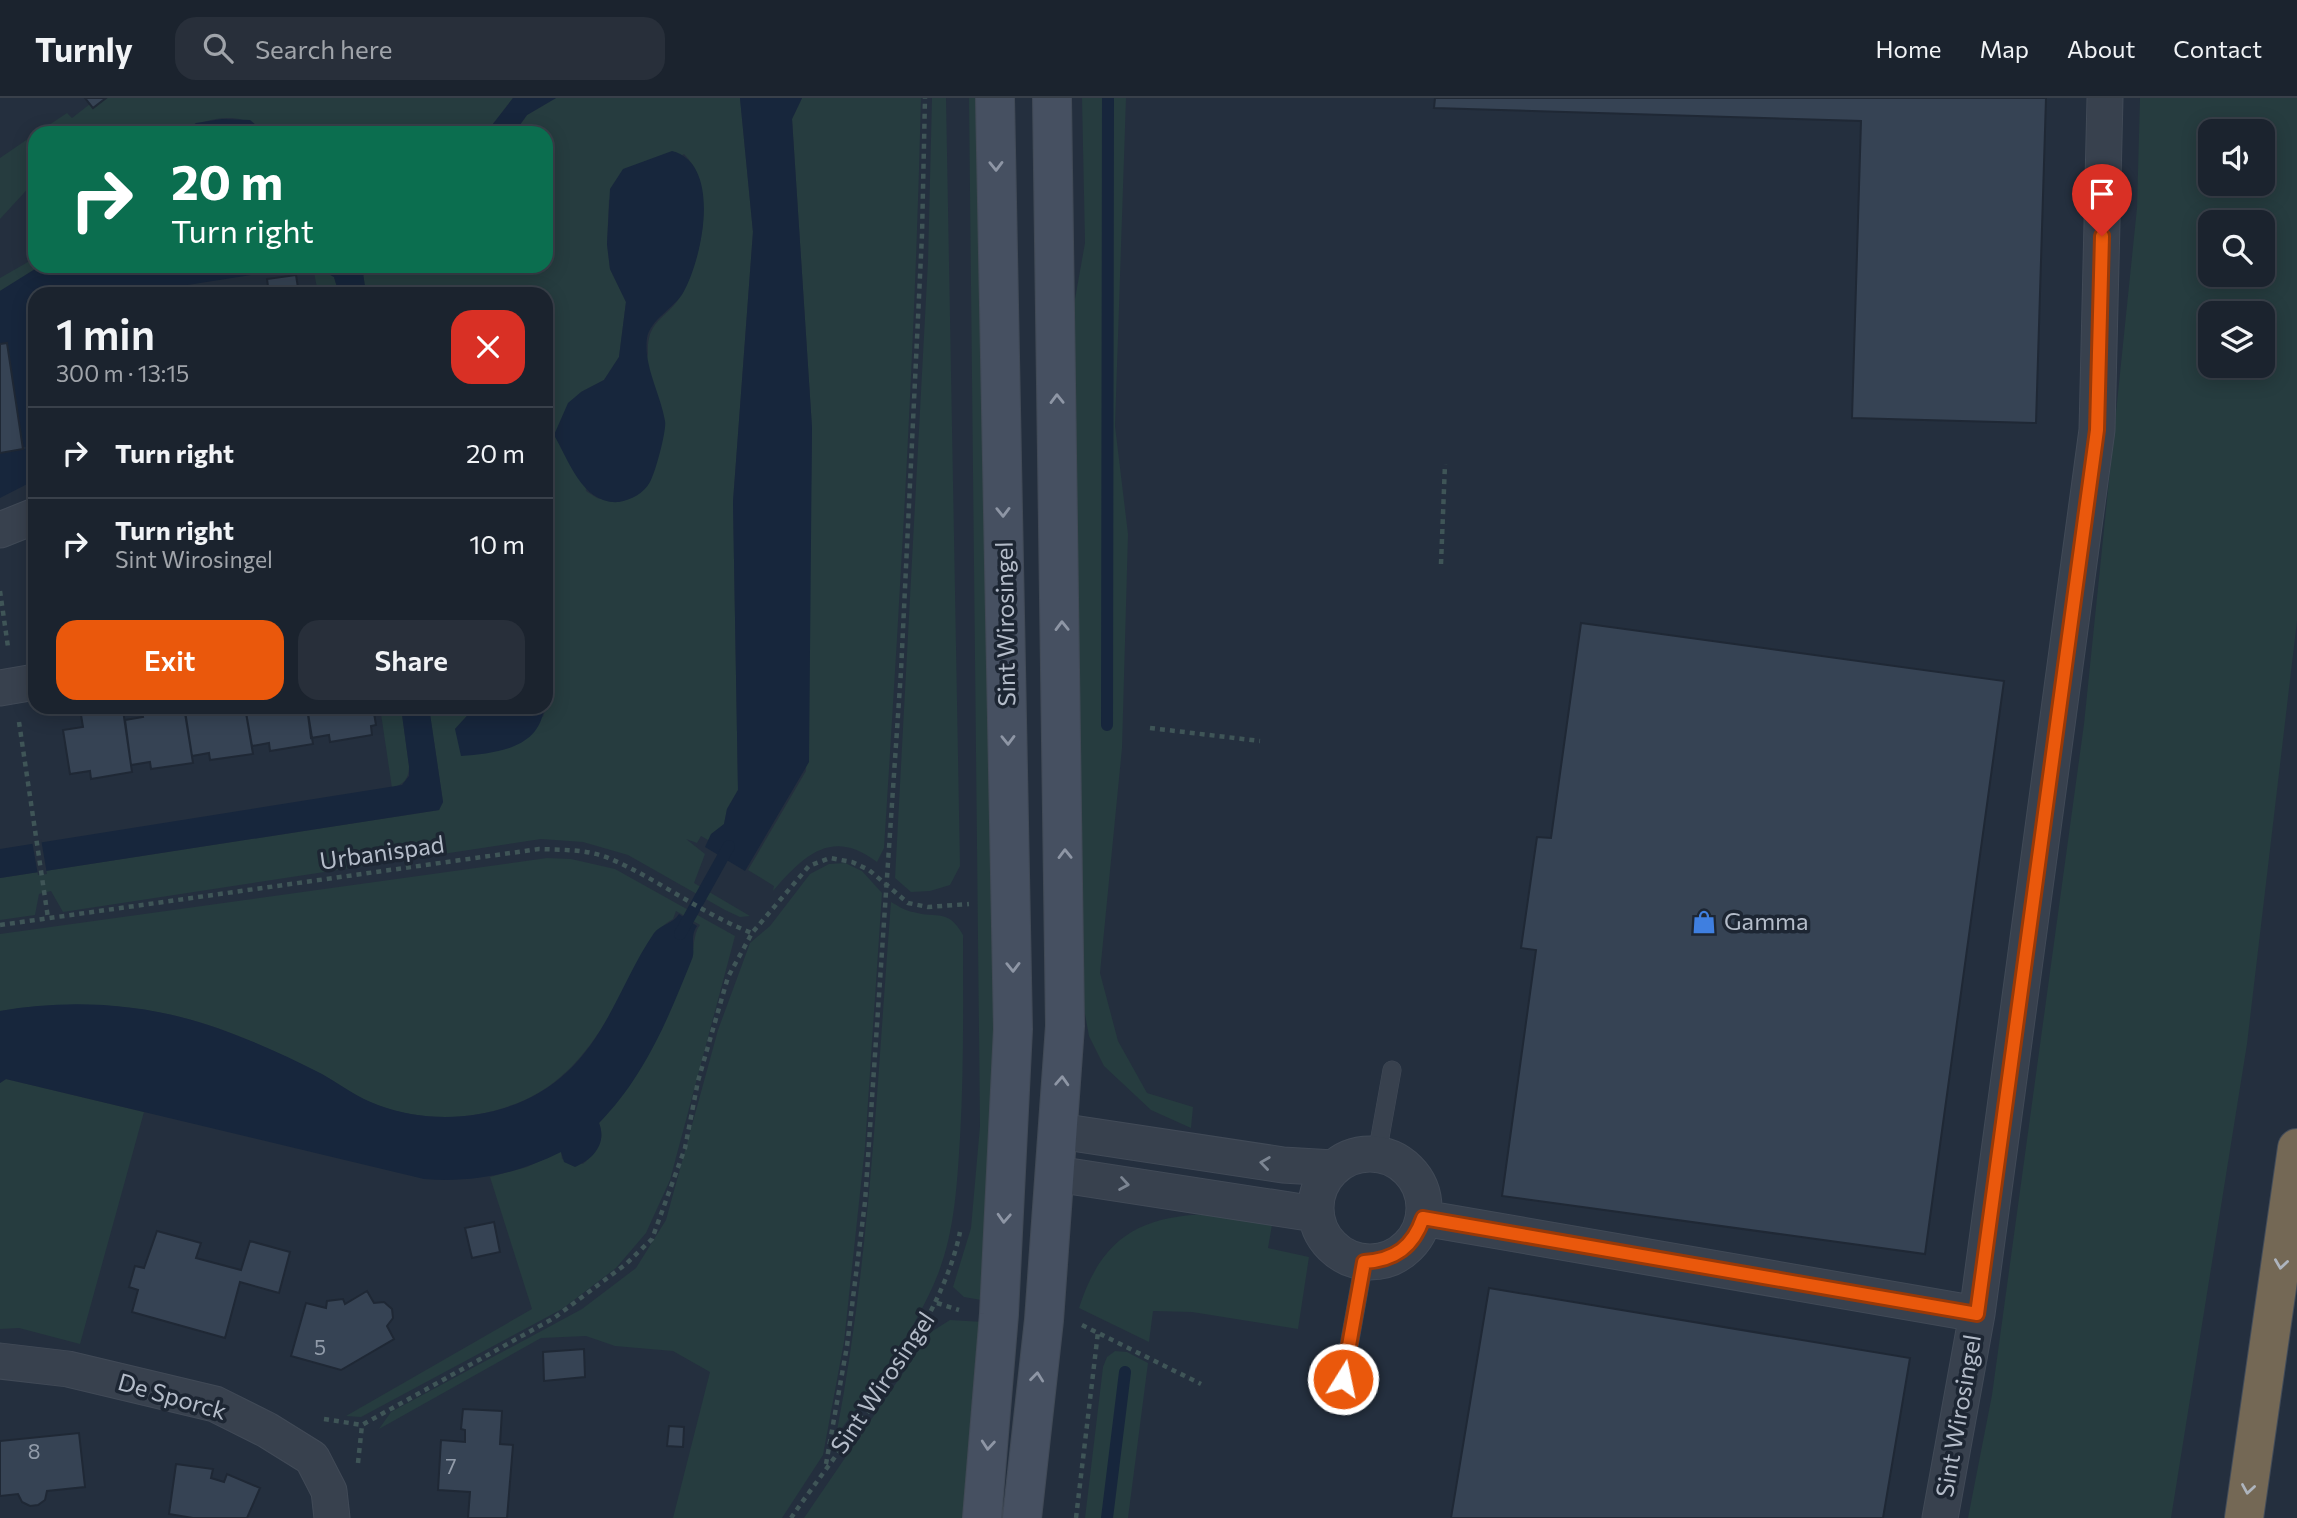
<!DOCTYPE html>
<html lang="en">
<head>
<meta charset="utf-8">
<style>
  body { margin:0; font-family:Commissioner,sans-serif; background:#282f3a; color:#f1f3f6; height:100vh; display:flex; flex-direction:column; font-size:26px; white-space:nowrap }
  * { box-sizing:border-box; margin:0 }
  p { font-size:23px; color:#a0a4aa }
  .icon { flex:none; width:38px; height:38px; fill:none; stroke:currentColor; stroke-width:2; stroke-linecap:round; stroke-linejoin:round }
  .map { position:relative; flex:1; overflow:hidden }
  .sheet { position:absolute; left:28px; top:189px; width:525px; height:427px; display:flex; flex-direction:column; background:#1b232e; border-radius:21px; box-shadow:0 4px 18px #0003,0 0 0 2px #39404a }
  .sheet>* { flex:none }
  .top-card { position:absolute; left:28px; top:28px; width:525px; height:147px; border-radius:21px; box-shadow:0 4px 18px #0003,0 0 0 2px #39404a; background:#0b6e4f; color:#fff; overflow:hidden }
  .tools { position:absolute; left:2198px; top:21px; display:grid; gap:14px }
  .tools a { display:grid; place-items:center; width:77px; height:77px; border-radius:14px; background:#1b232e; box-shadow:0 4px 18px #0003,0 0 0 2px #39404a; font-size:35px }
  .pin { position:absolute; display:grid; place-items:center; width:60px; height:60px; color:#fff; margin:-72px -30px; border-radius:50% 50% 50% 0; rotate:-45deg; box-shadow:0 0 7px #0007 }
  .pin .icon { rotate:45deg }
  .me { position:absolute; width:77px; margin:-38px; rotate:10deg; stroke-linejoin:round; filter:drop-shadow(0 0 5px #0008) }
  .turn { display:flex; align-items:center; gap:24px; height:147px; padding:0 28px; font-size:32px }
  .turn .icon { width:91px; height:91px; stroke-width:2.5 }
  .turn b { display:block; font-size:49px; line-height:60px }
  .round { display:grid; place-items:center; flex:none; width:74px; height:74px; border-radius:21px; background:#282f3a }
  .head { display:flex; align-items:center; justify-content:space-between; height:119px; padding:0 28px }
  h1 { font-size:42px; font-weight:600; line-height:52px }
  .primary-button { display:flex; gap:14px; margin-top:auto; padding:14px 28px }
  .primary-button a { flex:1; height:80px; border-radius:21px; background:#ea580c; color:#fff; font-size:28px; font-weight:600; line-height:80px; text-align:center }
  .primary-button a+a { background:#282f3a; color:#f1f3f6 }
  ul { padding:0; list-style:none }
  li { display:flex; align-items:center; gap:21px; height:91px; padding:0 28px; border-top:2px solid #39404a }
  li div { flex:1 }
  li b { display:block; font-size:26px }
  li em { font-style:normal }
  header { display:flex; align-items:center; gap:42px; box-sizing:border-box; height:98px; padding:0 35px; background:#1b232e; border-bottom:2px solid #39404a }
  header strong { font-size:33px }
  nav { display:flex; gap:38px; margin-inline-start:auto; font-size:24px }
  .search { width:490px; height:63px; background:#282f3a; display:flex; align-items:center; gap:18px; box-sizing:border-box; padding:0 24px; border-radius:21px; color:#a0a4aa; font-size:26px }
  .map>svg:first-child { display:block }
</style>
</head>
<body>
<header>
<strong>Turnly</strong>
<div class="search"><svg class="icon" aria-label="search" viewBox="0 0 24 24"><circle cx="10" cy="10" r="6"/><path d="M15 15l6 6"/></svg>Search here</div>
<nav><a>Home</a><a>Map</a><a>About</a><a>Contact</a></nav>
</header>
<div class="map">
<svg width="2297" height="1420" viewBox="0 0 2297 1420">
  <rect width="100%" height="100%" fill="#242f3e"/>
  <path fill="#263c3f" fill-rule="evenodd" d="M106,0h407l-27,35h-220c-22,-23 -60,-17 -84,0h-145l30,-20 5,5 18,-14 3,4z
    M556,0h184l13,134 -20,270 5,288 -11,19 -3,15 -16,16 -7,-4 -4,7 -11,-4 19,15 -11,29 56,33 -10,1 -15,-7 -97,-55 -45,-13 -42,-3 -478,73 -12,-21 -12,3 -4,21 -35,5v-42l439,-68 4,-8 -14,-95h46l-20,22 88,-12 3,-10v-45l9,-22 -1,-28 -8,-7v-311h-180l-4,-28h184v-133h-32l13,-18zM684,56c33,32 18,101 -1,138 -14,27 -37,26 -35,62l-34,148 -17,-4 -11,-7 -5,-99 23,-12 15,-23 7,-55 -16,-33 -3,-25 2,-44z
    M802,0h119c-6,250 -21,500 -37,750l-7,14c-45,-35 -74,-6 -104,29l1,-5 -26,-16 58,-99 6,-343 -20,-309z
    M932,0h14l14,768 -10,19 -20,6 -19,1 -16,-14 33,-617z
    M969,0h15l16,882 -13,321 -23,-4 -11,-10 18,-59 9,-102z
    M1082,0h44l-11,328 13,108 -6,214 -22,225 18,68 29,52 46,14 -2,21 -40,-18 -47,-44 -15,-30 -7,-38 -12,-671 15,-84z
    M2140,0h157v523l-50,423 -76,474h-203l24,-123 92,-671 53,-516zM2210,33h53v53h-53zM2210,124h53v53h-53zM2210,215h53v53h-53z
    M35,36v47l-35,38v-61z
    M35,160v8h5l-40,25v-13z
    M313,168l21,11 5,17h-21z
    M380,609h21l8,59c0,13 -5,18 -17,22z
    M547,760l24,1 44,10 120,67 -65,244 -24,53 -30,35 -54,41 -201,108 -15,-1 186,-107 -42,-132 37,-10 34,-16 1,8 21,5c13,-12 23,-22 16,-41 44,-46 66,-100 90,-158 6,-12 3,-30 11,-40l-24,-14 -3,8c-23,13 -29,34 -42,58 -25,46 -51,95 -100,120 -50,25 -112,27 -164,4 -16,-7 -30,-19 -46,-27 -37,-19 -76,-37 -116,-50 -66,-21 -137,-24 -205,-13v-77z
    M845,765l17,8 20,22 -17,254 -21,195 -21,113 -41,63h-109l37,-146 -37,-21 -58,-5 -29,-10 -45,2 -162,91 12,-17 191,-103 54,-41 30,-48 52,-190 32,-87 20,-17 40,-52 19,-10z
    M891,804c7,4 15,9 22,10 25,7 35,-4 50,23 0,68 1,135 -3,203 -3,46 -5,92 -22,136 -24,60 -64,111 -102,162 34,-176 41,-355 55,-534z
    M6,981l138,33 -64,232 -61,-16 -19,1v-246z
    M1209,1116l63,11 -4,23 41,9 -11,72 -106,-17 -39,-1 -4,31 -70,-34c22,-69 59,-92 130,-94z
    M950,1222l34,2 -19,196h-161l127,-186z
    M1115,1253l12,1 21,11 -20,155h-43l18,-151 4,-10z"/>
  <path fill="#17263c" d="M513,0h43l-29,17 -13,18h-28z
    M740,0h62l-10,21 20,309 -3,334 -64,109 -40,-24 6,-13 13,-10 3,-15 11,-19 -5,-288 20,-270z
    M222,21l28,1 16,13h-84l14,-10z
    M672,53c51,13 30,109 11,142 -9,15 -33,27 -36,45 -4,27 14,57 18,83 2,9 -10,53 -15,61 -6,11 -19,18 -31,20 -36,3 -50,-41 -65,-67l14,-32 13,-11 23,-12 15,-23 7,-55 -16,-33 -3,-25 3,-55 13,-20z
    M40,168h268l-178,28h-95v186l-35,18v-45l28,-5 -5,-1 -16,-104 -7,1v-53z
    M315,168h47l4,28h-27l-5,-17z
    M546,507l8,7 1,28 -9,22z
    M401,609h28l14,95 -4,8 -439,68v-29l402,-64 7,-9v-10z
    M475,609h69c-4,42 -48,46 -83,49l-6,-27z
    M679,816l18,12c-8,11 -1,24 -5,33 -24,60 -47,117 -93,164 8,20 -5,36 -24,44l-11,-5 -3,-10c-44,22 -88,31 -137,27l-418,-100 -6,4v-72c67,-12 140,-8 205,13 40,13 80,31 117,50 19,11 36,24 56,31 61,23 141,13 189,-33 42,-39 56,-94 87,-139 7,-9 19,-9 25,-19z"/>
  <path fill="#242f3e" d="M41,741l6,35 -9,1 -6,-34z"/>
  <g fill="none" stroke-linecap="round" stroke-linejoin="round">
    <path stroke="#17263c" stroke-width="12" d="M1107,627l1,-627
      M680,836l49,-88
      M1107,1420l18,-146"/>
  </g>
  <path fill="#364354" stroke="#1f2835" stroke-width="2" d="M85,0h21l-13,10z
    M1435,0h611l-10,325 -184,-5 9,-297 -427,-13z
    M296,177l3,19h-30l-2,-15z
    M7,245l16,106 -23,4v-109z
    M1581,525l423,58 -79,573 -423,-58 34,-246 -15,-2 16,-111 14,1z
    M96,609l2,7 25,-4 9,62 -41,7 -1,-8 -20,3 -7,-44 20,-3 -3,-18z
    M141,609h43l9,56 -42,6 -1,-7 -19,3 -6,-45 18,-3z
    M202,609h43l8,47 -43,6 -1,-7 -17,3 -7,-45z
    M245,609h62l6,37 -43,7 -1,-8 -17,3z
    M307,609h66l3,18 -5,1 1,9 -42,7 -1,-7 -18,3z
    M494,1124l6,30 -28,6 -7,-30z
    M157,1133l44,12 -5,15 45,12 9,-29 40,11 -11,41 -39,-11 -15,56 -93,-26 6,-22 -9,-3 6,-21 9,2z
    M1489,1190l421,70 -27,160h-432z
    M367,1193l7,12 10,-1 8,7 1,9 -6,8 7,13 -53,31 -50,-14 15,-53 20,5 1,-7 16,-2 2,5z
    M584,1251l1,28 -41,4 -1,-29z
    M463,1311l39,2 -2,33 13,1 -6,73h-39l2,-26 -32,-2 3,-50 24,2v-12l-4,-1z
    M669,1328l15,1 -1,20 -16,-1z
    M79,1335l6,54 -38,4 -2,9 -7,5 -8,1 -8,-4 -4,-8 -18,2v-55z
    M176,1366l37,5 -2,9 13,4 3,-8 33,14 -13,30h-54l-24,-4z"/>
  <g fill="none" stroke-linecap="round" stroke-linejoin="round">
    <g stroke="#414a57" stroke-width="19">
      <path id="lane" d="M1377,1056l15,-84
        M1343,1281l21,-117"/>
    </g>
    <g stroke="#414a57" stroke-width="37">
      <path id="street" d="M0,432l35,-14
        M0,590l35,-6
        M1059,1033l224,34 50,3
        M1316 1110a54 54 0 1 1 108 0a54 54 0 1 1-108 0Z
        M1056,1076l259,40
        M1423,1120l554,96
        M0,1263l68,8 147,35 52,26 45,28 17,33 3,27
        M1940,1420l37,-204 120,-884 8,-332"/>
    </g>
    <g stroke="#414a57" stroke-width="40">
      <path id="secondary" d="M982,1420l17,-204 14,-285 -18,-931
        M1022,1420l22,-198 21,-294 -13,-928"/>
    </g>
    <g stroke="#434c59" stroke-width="40">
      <path id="highway" d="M2244,1420l53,-370"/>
    </g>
    <path stroke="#3f5557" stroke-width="4.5" stroke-dasharray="5 5" stroke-linecap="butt" d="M1441,466l4,-100
      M0,493l8,56
      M19,624l29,196
      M1150,630l110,13
      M0,827l539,-76c25,1 51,0 74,11 48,21 89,54 139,73
      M937,1205l22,7
      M1082,1227l119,59
      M324,1321l38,6 192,-107 72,-54 26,-25 33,-91 13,-67 30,-104 24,-44 57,-67 21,-8 22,4 17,8 39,33 20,4 41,-3
      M358,1365l4,-38
      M826,1366l21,-118 18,-144 36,-531 21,-436 3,-137
      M791,1420c57,-83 149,-188 169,-286
      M1076,1420l22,-186"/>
    <use href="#lane" stroke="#38414e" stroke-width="18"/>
    <use href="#street" stroke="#38414e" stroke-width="35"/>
    <use href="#secondary" stroke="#465061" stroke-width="38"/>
    <use href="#highway" stroke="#746855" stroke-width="38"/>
  </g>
  <defs><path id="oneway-chevron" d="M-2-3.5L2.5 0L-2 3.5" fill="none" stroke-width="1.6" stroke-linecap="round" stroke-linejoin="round" transform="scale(1.75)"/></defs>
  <g stroke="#8e96a5">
    <use href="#oneway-chevron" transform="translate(996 68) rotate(89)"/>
    <use href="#oneway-chevron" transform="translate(1057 301) rotate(-91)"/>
    <use href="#oneway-chevron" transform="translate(1003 414) rotate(89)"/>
    <use href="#oneway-chevron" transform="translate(1062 528) rotate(-91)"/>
    <use href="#oneway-chevron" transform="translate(1008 642) rotate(89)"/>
    <use href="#oneway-chevron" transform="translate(1065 756) rotate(-91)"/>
    <use href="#oneway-chevron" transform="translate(1013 869) rotate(89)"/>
    <use href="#oneway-chevron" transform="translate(1062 983) rotate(-87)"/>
    <use href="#oneway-chevron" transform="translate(1004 1120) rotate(93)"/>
    <use href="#oneway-chevron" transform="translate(1037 1279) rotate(-84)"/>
    <use href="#oneway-chevron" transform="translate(988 1347) rotate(95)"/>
  </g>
  <g stroke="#7c8592">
    <use href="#oneway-chevron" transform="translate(1265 1065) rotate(-172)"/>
    <use href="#oneway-chevron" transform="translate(1124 1086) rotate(9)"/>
  </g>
  <g stroke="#aeb4bd">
    <use href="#oneway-chevron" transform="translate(2281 1166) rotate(98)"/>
    <use href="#oneway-chevron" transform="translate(2248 1391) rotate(99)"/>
  </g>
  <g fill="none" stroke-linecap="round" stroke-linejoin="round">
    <g stroke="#983908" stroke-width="18">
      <path id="route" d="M1343,1281l21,-117c31,-2 49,-15 59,-44l554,96 120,-884 5,-194"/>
    </g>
    <use href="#route" stroke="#ea580c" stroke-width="12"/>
  </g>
  <defs>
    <g id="shop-bare" transform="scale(1.89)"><path d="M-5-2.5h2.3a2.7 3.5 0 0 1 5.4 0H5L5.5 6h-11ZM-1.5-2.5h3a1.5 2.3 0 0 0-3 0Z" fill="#3f7fe0" stroke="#1d2633" stroke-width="2.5" paint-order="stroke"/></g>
  </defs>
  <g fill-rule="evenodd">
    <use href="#shop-bare" x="1704" y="824"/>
  </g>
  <g text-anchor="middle" stroke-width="7" stroke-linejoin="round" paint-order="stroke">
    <g font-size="21" fill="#929caa">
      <text x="320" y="1257">5</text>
      <text x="34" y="1361">8</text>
      <text x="451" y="1376">7</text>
    </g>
    <g font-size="24" fill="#b4bcc9" stroke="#1d2633">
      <text transform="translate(1006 526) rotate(-91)" y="8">Sint Wirosingel</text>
      <text transform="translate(382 755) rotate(-8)" y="8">Urbanispad</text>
      <text transform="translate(883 1285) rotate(-56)" y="8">Sint Wirosingel</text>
      <text transform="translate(172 1299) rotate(16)" y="8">De Sporck</text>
      <text transform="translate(1959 1318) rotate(-80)" y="8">Sint Wirosingel</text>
    </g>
    <g font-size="24" fill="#b4bcc9" stroke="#1d2633" text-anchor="start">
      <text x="1724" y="832">Gamma</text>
    </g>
  </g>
</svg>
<div class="tools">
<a><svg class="icon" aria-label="sound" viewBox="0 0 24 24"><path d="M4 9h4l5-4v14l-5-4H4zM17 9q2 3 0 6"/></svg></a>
<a><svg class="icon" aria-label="search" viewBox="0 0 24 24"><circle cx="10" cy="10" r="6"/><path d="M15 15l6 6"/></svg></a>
<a><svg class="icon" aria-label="layers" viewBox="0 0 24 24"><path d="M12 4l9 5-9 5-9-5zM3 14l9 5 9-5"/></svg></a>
</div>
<div class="pin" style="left:2102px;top:138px;background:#d93025"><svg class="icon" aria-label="arrive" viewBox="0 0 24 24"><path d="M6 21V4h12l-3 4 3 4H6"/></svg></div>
<svg class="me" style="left:1343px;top:1281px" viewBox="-20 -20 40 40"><circle r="17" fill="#ea580c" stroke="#fff" stroke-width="3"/><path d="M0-11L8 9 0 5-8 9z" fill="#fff"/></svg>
<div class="top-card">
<div class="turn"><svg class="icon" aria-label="right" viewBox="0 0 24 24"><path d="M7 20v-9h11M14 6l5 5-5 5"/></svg><div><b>20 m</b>Turn right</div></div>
</div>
<section class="sheet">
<div class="head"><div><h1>1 min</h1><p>300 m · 13:15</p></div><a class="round" style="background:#d93025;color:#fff"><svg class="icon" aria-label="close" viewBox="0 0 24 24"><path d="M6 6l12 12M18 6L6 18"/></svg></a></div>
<ul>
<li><svg class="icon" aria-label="right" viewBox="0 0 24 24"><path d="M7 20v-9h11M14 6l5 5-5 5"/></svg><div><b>Turn right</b></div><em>20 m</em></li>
<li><svg class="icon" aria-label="right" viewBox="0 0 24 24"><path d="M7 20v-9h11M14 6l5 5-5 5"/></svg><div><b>Turn right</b><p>Sint Wirosingel</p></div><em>10 m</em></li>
</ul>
<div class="primary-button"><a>Exit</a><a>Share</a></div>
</section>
</div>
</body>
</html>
